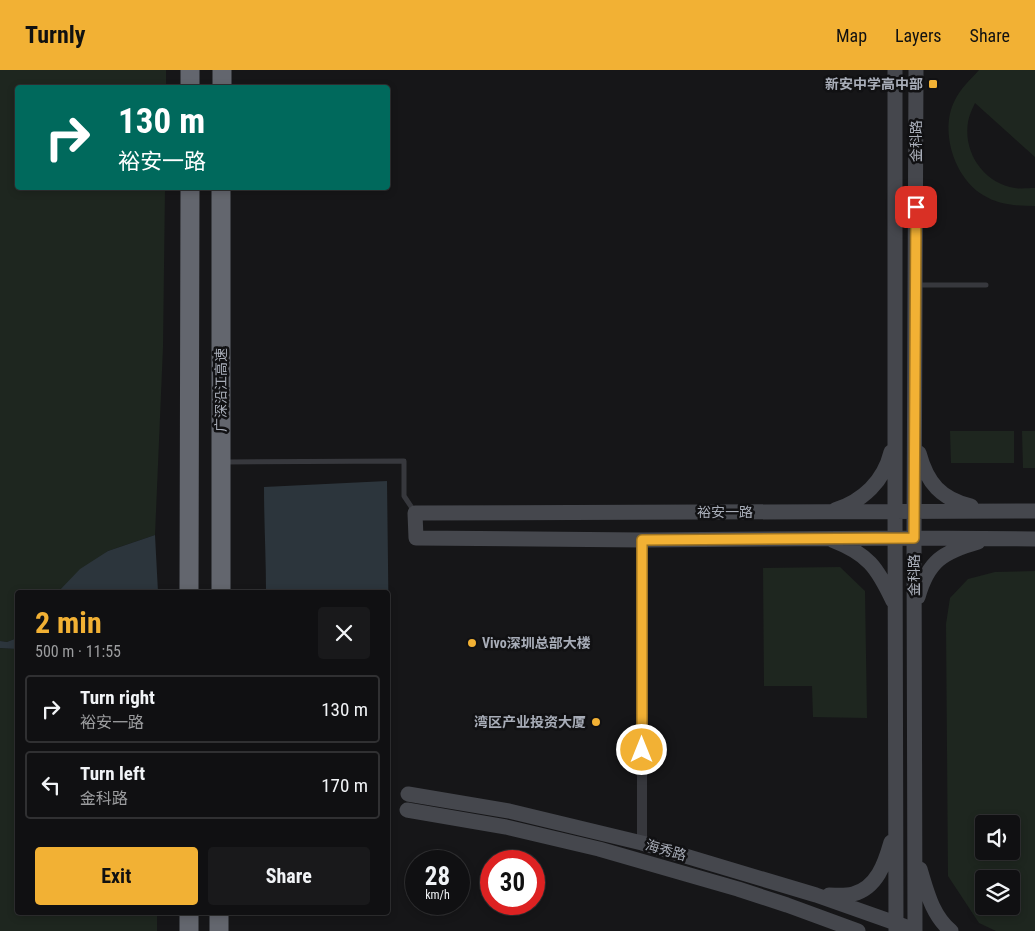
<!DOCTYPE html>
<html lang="en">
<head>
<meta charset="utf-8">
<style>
  body { margin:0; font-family:"Roboto Condensed","Noto Sans SC",sans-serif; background:#19191b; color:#f1f3f6; height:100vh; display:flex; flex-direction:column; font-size:19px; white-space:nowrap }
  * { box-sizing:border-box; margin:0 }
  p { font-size:16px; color:#9c9d9f }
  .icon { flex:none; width:28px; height:28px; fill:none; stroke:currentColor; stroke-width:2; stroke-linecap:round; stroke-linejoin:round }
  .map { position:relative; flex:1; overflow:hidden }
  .side { position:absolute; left:15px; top:520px; width:375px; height:325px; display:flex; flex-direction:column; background:#101012; border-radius:5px; box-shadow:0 2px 8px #0003,0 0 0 1px #303032 }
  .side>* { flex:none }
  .top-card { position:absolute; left:15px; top:15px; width:375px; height:105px; border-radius:5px; box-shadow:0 2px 8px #0003,0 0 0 1px #303032; background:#00695c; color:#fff; overflow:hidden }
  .tools { position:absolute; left:975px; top:745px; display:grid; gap:10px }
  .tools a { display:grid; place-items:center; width:45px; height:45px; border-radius:5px; background:#101012; box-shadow:0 2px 8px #0003,0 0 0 1px #303032; font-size:25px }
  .speed { position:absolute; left:405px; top:780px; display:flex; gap:10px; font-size:25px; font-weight:700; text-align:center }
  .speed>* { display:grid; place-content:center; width:65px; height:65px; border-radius:50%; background:#101012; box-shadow:0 2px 8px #0003,0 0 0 1px #303032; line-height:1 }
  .speed small { font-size:12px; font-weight:400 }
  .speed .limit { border:8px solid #d22; background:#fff; color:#111 }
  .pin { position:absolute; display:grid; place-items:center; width:42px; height:42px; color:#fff; margin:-21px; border-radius:10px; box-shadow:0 2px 8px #0006 }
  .me { position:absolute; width:55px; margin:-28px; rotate:0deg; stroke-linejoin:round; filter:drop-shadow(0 0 4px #0008) }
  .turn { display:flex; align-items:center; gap:18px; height:105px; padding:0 20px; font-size:22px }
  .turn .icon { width:65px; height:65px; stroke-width:2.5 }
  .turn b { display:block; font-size:35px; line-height:42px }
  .round { display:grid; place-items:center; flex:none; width:52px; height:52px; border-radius:5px; background:#19191b }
  .head { display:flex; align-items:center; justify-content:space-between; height:85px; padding:0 20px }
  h1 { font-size:30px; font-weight:700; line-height:38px; color:#f2b134 }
  .cta { display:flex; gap:10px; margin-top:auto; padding:10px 20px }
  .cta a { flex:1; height:58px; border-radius:5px; background:#f2b134; color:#111; font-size:20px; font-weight:700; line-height:58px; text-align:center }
  .cta a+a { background:#19191b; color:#f1f3f6 }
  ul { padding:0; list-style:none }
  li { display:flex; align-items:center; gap:15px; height:68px; margin:0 10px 8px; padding:0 10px; border:2px solid #303032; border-radius:5px }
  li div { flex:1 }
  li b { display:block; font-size:19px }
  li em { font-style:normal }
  header { display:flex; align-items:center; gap:30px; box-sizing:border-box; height:70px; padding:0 25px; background:#f2b134; color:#111 }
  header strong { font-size:24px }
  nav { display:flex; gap:28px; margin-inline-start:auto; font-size:18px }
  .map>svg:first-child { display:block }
</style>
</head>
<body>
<header>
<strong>Turnly</strong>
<nav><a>Map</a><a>Layers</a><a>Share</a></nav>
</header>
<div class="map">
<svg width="1035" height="861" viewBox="0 0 1035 861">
  <rect width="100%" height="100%" fill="#161618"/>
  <path fill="#1e261f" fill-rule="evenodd" d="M0,0h166v17l-148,1v100h147l-2,159 -8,188 -47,16 -50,41h-40l-1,46 -10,4 -7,-1z
    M979,0h56v87l-60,-54c-3,6 -6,13 -7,19 -5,31 16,61 47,66 6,1 14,0 20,0v18c-18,0 -36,-1 -52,-11 -29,-17 -44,-65 -28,-95 5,-11 16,-21 24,-30z
    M950,361h64v32h-63z
    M1022,361h13v37h-12z
    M840,497l25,24 2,127 -54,-1 -1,-31h-48l-1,-118z
    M1035,501v360h-39l-17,-8 -31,-47 -2,-252 4,-26 18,-19 27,-7zM984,754h27v27h-27zM984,809h27v27h-27z
    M0,578l17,1 1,263 139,1v18h-157z"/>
  <path fill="#2c353c" d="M387,411l2,166h-1v-55h-122c0,-35 -2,-69 -2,-105z
    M155,465l3,57h-100l22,-23 28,-18z
    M17,568v11l-17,-1v-7l7,1z"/>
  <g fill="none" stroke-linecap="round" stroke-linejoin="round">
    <path stroke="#37383d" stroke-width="5" d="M916,215h70
      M225,392l179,-1v35l10,15"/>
    <path stroke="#37383d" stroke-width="10" d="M642,470v303"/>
    <path stroke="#45474d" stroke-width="15" d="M895,0v442l1,419
      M919,383c8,30 22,46 52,53
      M835,440c28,-9 49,-29 56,-58
      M1035,441l-620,2 1,25 226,2 272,-2 121,1
      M832,470c36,14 45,27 61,61
      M918,527c10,-36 25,-45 60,-55
      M408,724l101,17 133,32 174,52 88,31
      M407,740l99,17 93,22 139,40 49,16 71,26
      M920,799c7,23 12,46 31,62
      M829,825c8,0 16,1 24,-1 24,-6 32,-31 38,-52
      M915,861l-1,-393 2,-468"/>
    <path stroke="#63666e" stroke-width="19" d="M190,18v-18
      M222,18v-18
      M189,522l1,-404
      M221,522v-404
      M189,842v19
      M219,861v-19"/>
  </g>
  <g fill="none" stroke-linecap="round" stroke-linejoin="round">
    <g stroke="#9d7322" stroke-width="12">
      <path id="route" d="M642,680v-210l272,-2 2,-331"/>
    </g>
    <use href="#route" stroke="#f2b134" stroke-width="9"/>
  </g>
  <g fill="#f2b134" stroke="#111113" stroke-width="2">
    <rect x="928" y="9" width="10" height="10" rx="2.5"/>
    <circle cx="472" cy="573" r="5"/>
    <circle cx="596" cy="652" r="5"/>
  </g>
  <g text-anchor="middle" stroke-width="5" stroke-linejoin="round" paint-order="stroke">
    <g font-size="14" font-weight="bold" fill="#a8adb8" stroke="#111113" text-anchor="end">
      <text x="923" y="19">新安中学高中部</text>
      <text x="482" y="578" text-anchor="start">Vivo深圳总部大楼</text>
      <text x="586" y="657">湾区产业投资大厦</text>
    </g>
    <g font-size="14" fill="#a8adb8" stroke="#111113">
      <text transform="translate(916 71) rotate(-90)" y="5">金科路</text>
      <text transform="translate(221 320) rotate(-90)" y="5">广深沿江高速</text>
      <text x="725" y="447">裕安一路</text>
      <text transform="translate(914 505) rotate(-90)" y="5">金科路</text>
      <text transform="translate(666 780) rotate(16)" y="5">海秀路</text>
    </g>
  </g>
</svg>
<div class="tools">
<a><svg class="icon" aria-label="sound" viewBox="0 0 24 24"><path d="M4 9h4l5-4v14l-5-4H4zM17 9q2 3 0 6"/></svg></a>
<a><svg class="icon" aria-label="layers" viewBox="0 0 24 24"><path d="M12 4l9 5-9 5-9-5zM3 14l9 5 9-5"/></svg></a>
</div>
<div class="speed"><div>28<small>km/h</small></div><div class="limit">30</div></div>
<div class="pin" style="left:916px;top:137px;background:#d93025"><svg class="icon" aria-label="arrive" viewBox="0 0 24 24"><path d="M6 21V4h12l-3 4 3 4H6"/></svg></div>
<svg class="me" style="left:642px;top:680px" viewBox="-20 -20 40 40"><circle r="17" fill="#f2b134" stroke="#fff" stroke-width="3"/><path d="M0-11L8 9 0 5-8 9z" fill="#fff"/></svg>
<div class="top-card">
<div class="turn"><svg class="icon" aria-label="right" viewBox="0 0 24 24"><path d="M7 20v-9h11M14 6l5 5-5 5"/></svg><div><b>130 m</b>裕安一路</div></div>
</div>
<section class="side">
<div class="head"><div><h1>2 min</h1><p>500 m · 11:55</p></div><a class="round"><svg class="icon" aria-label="close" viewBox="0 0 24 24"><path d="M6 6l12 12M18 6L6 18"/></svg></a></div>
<ul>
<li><svg class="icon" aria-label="right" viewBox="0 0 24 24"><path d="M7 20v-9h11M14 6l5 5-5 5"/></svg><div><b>Turn right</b><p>裕安一路</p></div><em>130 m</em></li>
<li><svg class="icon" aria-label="left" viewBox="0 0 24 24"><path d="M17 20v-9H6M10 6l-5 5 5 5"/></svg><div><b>Turn left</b><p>金科路</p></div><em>170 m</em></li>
</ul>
<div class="cta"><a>Exit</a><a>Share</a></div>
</section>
</div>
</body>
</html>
